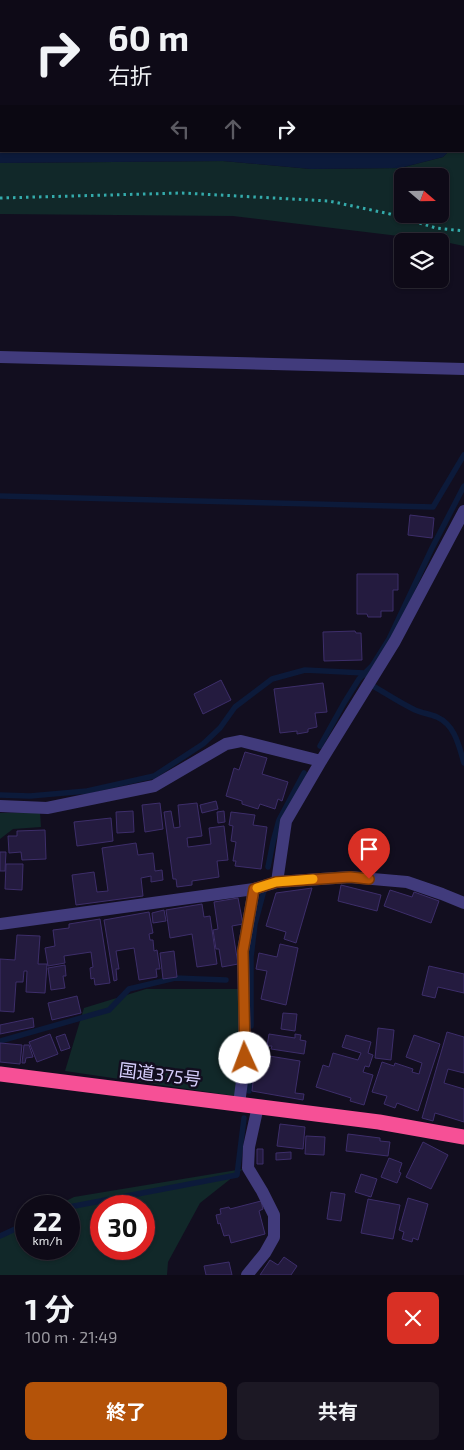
<!DOCTYPE html>
<html lang="ja">
<head>
<meta charset="utf-8">
<style>
  body { margin:0; font-family:"Exo 2","Noto Sans JP",sans-serif; background:#1c1824; color:#f1f3f6; height:100vh; display:flex; flex-direction:column; font-size:19px; white-space:nowrap }
  * { box-sizing:border-box; margin:0 }
  p { font-size:16px; color:#9b9aa1 }
  .icon { flex:none; width:28px; height:28px; fill:none; stroke:currentColor; stroke-width:2; stroke-linecap:round; stroke-linejoin:round }
  .map { position:relative; height:1275px; overflow:hidden }
  .panel { display:flex; flex-direction:column; background:#0e0a17; flex:1 }
  .panel>* { flex:none }
  .guide { position:absolute; left:0px; top:0px; width:465px; height:152px; box-shadow:0 1px 4px #0004,0 0 0 1px #2e2b36; background:#0e0a17; color:#f1f3f6; overflow:hidden }
  .needle { width:32px; rotate:110deg }
  .controls { position:absolute; left:394px; top:168px; display:grid; gap:10px }
  .controls a { display:grid; place-items:center; width:55px; height:55px; border-radius:8px; background:#0e0a17; box-shadow:0 1px 4px #0004,0 0 0 1px #2e2b36; font-size:25px }
  .speed { position:absolute; left:15px; top:1195px; display:flex; gap:10px; font-size:25px; font-weight:700; text-align:center }
  .speed>* { display:grid; place-content:center; width:65px; height:65px; border-radius:50%; background:#0e0a17; box-shadow:0 1px 4px #0004,0 0 0 1px #2e2b36; line-height:1 }
  .speed small { font-size:12px; font-weight:400 }
  .speed .limit { border:8px solid #d22; background:#fff; color:#111 }
  .pin { position:absolute; display:grid; place-items:center; width:42px; height:42px; color:#fff; margin:-51px -21px; border-radius:50% 50% 50% 0; rotate:-45deg; box-shadow:0 0 5px #0007 }
  .pin .icon { rotate:45deg }
  .me { position:absolute; width:55px; margin:-28px; rotate:358deg; stroke-linejoin:round; filter:drop-shadow(0 0 4px #0008) }
  .turn { display:flex; align-items:center; gap:18px; height:105px; padding:0 25px; font-size:22px }
  .turn .icon { width:65px; height:65px; stroke-width:2.5 }
  .turn b { display:block; font-size:35px; line-height:42px }
  .lanes { display:flex; align-items:center; height:48px; padding:0 25px; background:#0003; justify-content:center; gap:25px; direction:ltr }
  .lanes .off { opacity:.35 }
  .round { display:grid; place-items:center; flex:none; width:52px; height:52px; border-radius:8px; background:#1c1824 }
  .overview { display:flex; align-items:center; justify-content:space-between; height:85px; padding:0 25px }
  h1 { font-size:30px; font-weight:700; line-height:38px }
  .action { display:flex; gap:10px; margin-top:auto; padding:10px 25px }
  .action a { flex:1; height:58px; border-radius:8px; background:#b45309; color:#fff; font-size:20px; font-weight:700; line-height:58px; text-align:center }
  .action a+a { background:#1c1824; color:#f1f3f6 }
  .map>svg:first-child { display:block }
</style>
</head>
<body>
<div class="map">
<svg width="464" height="1275" viewBox="0 0 464 1275">
  <rect width="100%" height="100%" fill="#120e1f"/>
  <path fill="#112829" fill-rule="evenodd" d="M58,0h406v85v-84h-406z
    M464,139v107l-24,-5 -207,-25 -233,-2v-51l223,-2 88,8 89,-1 43,-11 6,-6h15zM402,176h38v38h-38z
    M40,812l1,15 -28,2 -13,10v-26z
    M146,989h94v85l-5,22 -170,-25 19,-63z
    M243,1169l-43,34 -32,59 -1,13h-167v-41l26,-13v28h43v-43h-13l18,-9zM101,1206h43v43h-43z"/>
  <path fill="#0c1a3a" d="M0,93h1v58h448l-6,6 -43,11 -89,1 -88,-8 -223,2z"/>
  <g fill="none" stroke-linecap="round" stroke-linejoin="round">
    <path stroke="#0c1a3a" stroke-width="5.5" d="M0,496l433,11 31,-52
      M373,686c14,8 27,17 42,24 7,3 15,4 22,7 18,8 22,29 27,46
      M320,746l24,-43 15,-24 13,-13 17,-27 43,-91 32,-62
      M0,795l30,1 57,-5 67,-15 49,-32 17,-16 15,-21 37,-28 33,-9 59,3 1,2
      M268,867l5,-25 6,-22 25,-47
      M251,1026v-69l4,-33 9,-34
      M0,1041l109,-31 20,-21 46,-11 51,2
      M249,1091l1,-26
      M69,1207l168,-32 7,-57
      M0,1236l26,-12"/>
  </g>
  <path fill="#241b3f" stroke="#3d2e6a" d="M410,515l24,3 -2,20 -24,-3z
    M357,574h41v16h-5v21h-12v6h-13l-1,-3h-10z
    M355,631l1,2h5l1,27 -38,1 -1,-29z
    M221,680l10,20 -28,14 -9,-20z
    M323,683l4,29 -12,1 2,14 -9,2v3l-11,2v-3l-17,2 -6,-44z
    M245,752l22,6 -5,16 26,8 -6,19 -4,-2 -3,10 -15,-5 -2,5 -16,-5v-3l-16,-5 8,-28 5,2z
    M216,801l2,8 -16,4 -2,-8z
    M160,803l3,26 -18,3 -3,-27z
    M197,803l5,33 -15,2 1,9 23,-3 -2,-16 15,-2 4,34 -11,1 2,16 -27,4v4l-15,2 -1,-8h-3l-9,-67 7,-1 3,17 6,-1 -2,-22z
    M133,811l1,21 -17,1 -1,-21z
    M224,811l1,11 -7,1 -1,-11z
    M231,812l24,3 -2,10 14,2 -6,42 -26,-3 1,-5h-3l3,-19 -5,-1 2,-15 -4,-1z
    M111,818l2,23 -36,5 -3,-24z
    M45,830l1,29 -24,1 -1,-8 -12,1 -1,-17h9v-5z
    M136,843l2,12 15,-2 2,18 7,-1 1,10 -12,2v-6l-10,2 2,18 -67,9 -4,-30 22,-3 3,20 11,-1 -6,-43z
    M0,852h6l-1,19h-5z
    M6,864h17l-1,26 -17,-1z
    M341,885l40,10 -4,16 -39,-10z
    M312,888l-16,55 -12,-4 2,-7 -20,-6 10,-33z
    M390,890l22,7 2,-5 25,9 -8,22 -47,-17z
    M238,898l5,26 -11,2 6,38 -16,3 -3,-18h-3l-3,-19 5,-1 -4,-27z
    M202,904l2,13 6,-1 7,48 -20,3 -5,-33 -22,4 -4,-28z
    M164,910l2,11 -13,2 -1,-10z
    M149,912l4,21 -4,1 1,6h3l1,11 3,-1 3,19h-4l1,8 -18,3 -5,-32 -18,3 3,18h-3l1,11 -3,1 -10,-61z
    M100,919l10,64 -15,2 -1,-7 -3,1 -1,-11 3,-1 -2,-15 -27,4 1,7 -17,3 -3,-18 10,-2 -2,-16 16,-2v-4z
    M17,935l23,1 -2,28h9l-2,29 -19,-1 1,-21h-3l-1,11h-7l-2,30 -14,-1v-52l15,1z
    M280,944l18,4 -12,57 -25,-6 6,-28 -11,-2 3,-16 18,4z
    M174,951l3,26 -14,2 -3,-26z
    M65,965l1,11h-3l2,12 -14,2 -3,-22z
    M429,966l35,8v19l-26,-6 -3,11 -13,-3z
    M77,996l4,17 -29,7 -4,-17z
    M283,1013l14,1 -2,17 -14,-2z
    M33,1018l1,9 -34,7v-9z
    M378,1028l16,2 -3,30 -16,-2z
    M447,1032l17,5v36l-16,-4 -4,14 20,6v33l-29,-9 -2,8 -11,-3z
    M50,1034l8,20 -21,8 -8,-20z
    M65,1034l5,14 -9,3 -5,-14z
    M269,1034l26,4v-4l6,1 -1,5 6,1 -2,13 -33,-5 1,-3h-5z
    M346,1035l25,7 -3,11 5,2 -4,12 -4,-1 -2,6 10,3 -9,30 -14,-4 1,-3 -35,-11 7,-22 6,2 4,-14 25,7 3,-7 -19,-6z
    M414,1035l26,9 -22,67 -21,-8 -2,5 -11,-4 3,-8 -15,-4 10,-30 12,4 1,-3 18,6 -1,3 7,2 3,-11 -16,-6z
    M0,1043l22,2 -2,19 -20,-2z
    M24,1045h5l4,12 -7,1 -1,5h-3z
    M263,1055l37,6 -5,32 9,1 -1,6 -51,-9 2,-18 6,1z
    M280,1124l25,3 -2,22 -26,-3z
    M348,1134l32,4v3l10,1 -2,14 -42,-5z
    M306,1136l19,1 -1,18 -19,-1z
    M423,1142l25,13 -17,34 -25,-12z
    M257,1149h6v15h-6z
    M291,1152v7l-15,1v-7z
    M389,1158l13,5 -3,9 2,1 -4,10 -16,-6z
    M361,1174l16,5 -6,18 -16,-5z
    M331,1192l14,2 -4,27 -14,-2z
    M408,1198l20,6 -10,36 -5,-2 -1,4 -10,-3 2,-7 -5,-2z
    M368,1199l32,6 -7,34 -32,-6z
    M261,1201l2,8 -4,2 6,23 -34,9 -2,-8 -5,1 -4,-13 -2,1 -2,-9 5,-1 -1,-5 9,-2 1,2z
    M284,1257l13,9 -6,9h-31l10,-15 8,5z
    M229,1262l3,13h-26l-2,-9z"/>
  <g fill="none" stroke-linecap="round" stroke-linejoin="round">
    <path stroke="#34abab" stroke-width="3" stroke-dasharray="2.5 4" stroke-linecap="butt" d="M0,198l182,-5 147,8 61,13 46,14 28,3"/>
    <path stroke="#413b7c" stroke-width="12" d="M51,1l1,-1
      M0,26h1
      M0,357l464,12
      M0,806l47,2 107,-22 72,-42 15,-3 80,20
      M277,882l9,-61 35,-60 74,-120 69,-130
      M0,924l254,-35 23,-7 73,-5 57,5 35,12 22,9
      M239,1104l6,-46 -2,-107 11,-62
      M247,1275l18,-22 9,-16v-22l-12,-24 -14,-23 1,-21 9,-41"/>
    <path stroke="#f65096" stroke-width="15" d="M0,1074l379,48 85,15"/>
  </g>
  <g fill="none" stroke-linecap="round" stroke-linejoin="round">
    <g stroke="#753606" stroke-width="12">
      <path id="route" d="M245,1058l-2,-107 11,-62 22,-7 74,-5 19,2"/>
    </g>
    <use href="#route" stroke="#b45309" stroke-width="9"/>
    <path stroke="#f59e0b" stroke-width="9" d="M257,888l19,-6 37,-3"/>
  </g>
  <g text-anchor="middle" stroke-width="5" stroke-linejoin="round" paint-order="stroke">
    <g font-size="18" fill="#d6cefc" stroke="#120e1f">
      <text transform="translate(160 1075) rotate(7)" y="6">国道375号</text>
    </g>
  </g>
</svg>
<div class="controls">
<a><svg class="needle" viewBox="-14 -14 28 28"><path d="M0-13l5 13h-10z" fill="#e53935"/><path d="M0 13l5-13h-10z" fill="#9b9aa1"/></svg></a>
<a><svg class="icon" aria-label="layers" viewBox="0 0 24 24"><path d="M12 4l9 5-9 5-9-5zM3 14l9 5 9-5"/></svg></a>
</div>
<div class="speed"><div>22<small>km/h</small></div><div class="limit">30</div></div>
<div class="pin" style="left:369px;top:879px;background:#d93025"><svg class="icon" aria-label="arrive" viewBox="0 0 24 24"><path d="M6 21V4h12l-3 4 3 4H6"/></svg></div>
<svg class="me" style="left:245px;top:1058px" viewBox="-20 -20 40 40"><circle r="19" fill="#fff"/><path d="M0-13L10 11 0 6-10 11z" fill="#b45309"/></svg>
<div class="guide">
<div class="turn"><svg class="icon" aria-label="right" viewBox="0 0 24 24"><path d="M7 20v-9h11M14 6l5 5-5 5"/></svg><div><b>60 m</b>右折</div></div>
<div class="lanes"><svg class="icon off" aria-label="left" viewBox="0 0 24 24"><path d="M17 20v-9H6M10 6l-5 5 5 5"/></svg><svg class="icon off" aria-label="ahead" viewBox="0 0 24 24"><path d="M12 20V5M6 11l6-6 6 6"/></svg><svg class="icon" aria-label="right" viewBox="0 0 24 24"><path d="M7 20v-9h11M14 6l5 5-5 5"/></svg></div>
</div>
</div>
<section class="panel">
<div class="overview"><div><h1>1 分</h1><p>100 m · 21:49</p></div><a class="round" style="background:#d93025;color:#fff"><svg class="icon" aria-label="close" viewBox="0 0 24 24"><path d="M6 6l12 12M18 6L6 18"/></svg></a></div>
<div class="action"><a>終了</a><a>共有</a></div>
</section>
</body>
</html>
